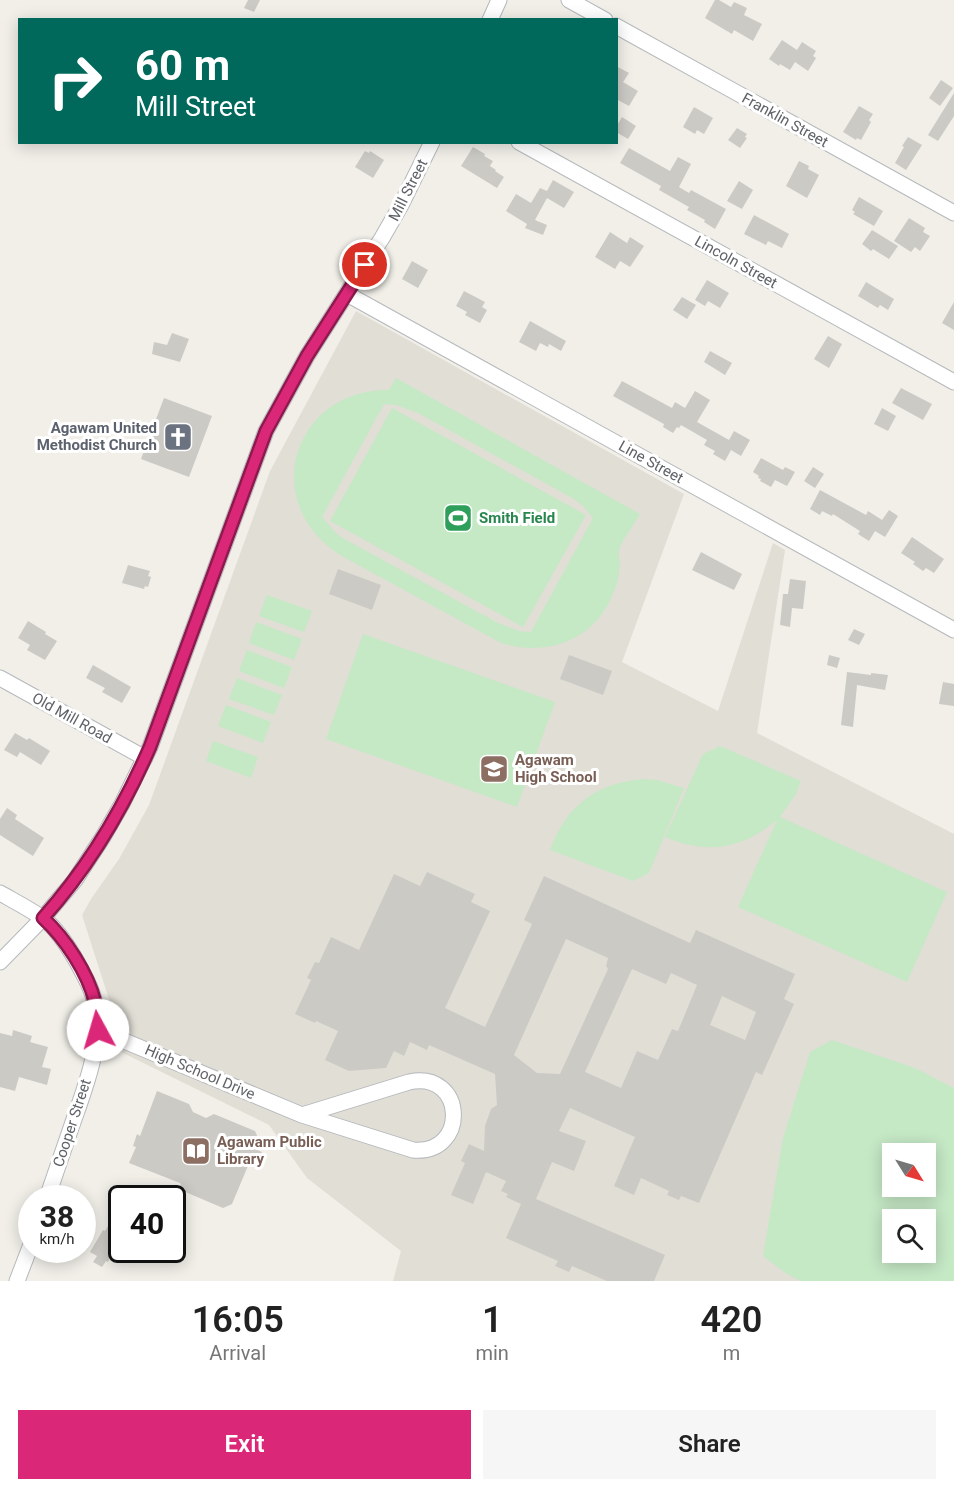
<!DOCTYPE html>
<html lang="en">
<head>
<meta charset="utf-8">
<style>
  body { margin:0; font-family:Roboto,sans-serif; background:#f6f6f6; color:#222; height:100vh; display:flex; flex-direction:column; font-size:22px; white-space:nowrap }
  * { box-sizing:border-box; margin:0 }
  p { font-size:20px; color:#767676 }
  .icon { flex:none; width:33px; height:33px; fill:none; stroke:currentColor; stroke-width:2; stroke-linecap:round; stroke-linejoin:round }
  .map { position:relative; height:1281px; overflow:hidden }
  .drawer { display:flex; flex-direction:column; background:#fff; flex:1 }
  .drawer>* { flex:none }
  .banner { position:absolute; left:18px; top:18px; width:600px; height:126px; border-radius:0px; box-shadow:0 3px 15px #0003; background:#00695c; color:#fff; overflow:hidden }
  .needle { width:39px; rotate:127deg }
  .fabs { position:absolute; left:882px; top:1143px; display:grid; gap:12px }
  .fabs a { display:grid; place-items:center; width:54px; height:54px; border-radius:0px; background:#fff; box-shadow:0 3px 15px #0003; font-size:30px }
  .speed { position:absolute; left:18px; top:1185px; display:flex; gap:12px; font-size:30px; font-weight:700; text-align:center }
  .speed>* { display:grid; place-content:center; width:78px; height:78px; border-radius:50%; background:#fff; box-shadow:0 3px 15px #0003; line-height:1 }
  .speed small { font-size:15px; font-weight:400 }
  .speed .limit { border:3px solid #111; border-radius:9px; background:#fff; color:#111 }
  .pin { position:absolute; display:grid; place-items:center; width:51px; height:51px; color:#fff; margin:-26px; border:3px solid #fff; border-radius:50%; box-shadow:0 2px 6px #0007 }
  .me { position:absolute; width:66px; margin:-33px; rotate:354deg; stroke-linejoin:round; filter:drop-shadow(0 0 4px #0008) }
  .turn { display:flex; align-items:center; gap:21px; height:126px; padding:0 18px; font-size:27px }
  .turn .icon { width:78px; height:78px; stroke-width:2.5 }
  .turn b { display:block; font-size:42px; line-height:51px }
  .eta { display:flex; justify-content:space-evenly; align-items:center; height:102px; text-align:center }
  .eta b { font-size:36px; font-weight:600; line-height:42px }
  .button { display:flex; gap:12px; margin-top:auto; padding:12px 18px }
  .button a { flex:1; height:69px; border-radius:0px; background:#db2777; color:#fff; font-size:24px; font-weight:600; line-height:69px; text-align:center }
  .button a+a { background:#f6f6f6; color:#222 }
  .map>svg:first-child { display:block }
</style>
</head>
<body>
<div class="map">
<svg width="954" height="1281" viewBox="0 0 954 1281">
  <rect width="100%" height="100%" fill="#f1efe8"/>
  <path fill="#e1ded6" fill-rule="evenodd" d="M356,311l328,183 -62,168 96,49 55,-168 12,7 -28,183 197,101v447h-561l8,-30 -94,-73 -38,-53 -156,-77 1,-33 -32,-100 9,-16 28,-40 30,-54 121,-334zM892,1154h34v32h-34zM892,1220h34v32h-34z"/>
  <path fill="#c5e8c5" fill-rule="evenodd" d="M396,378l244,136c-5,9 -19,28 -21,36 -1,4 1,10 1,14 -1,9 -2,19 -6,27 -17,48 -66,67 -113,52l-161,-88c-82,-52 -47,-166 49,-165zM384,404l12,1 22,8 156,86 9,7 10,12 -62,114 -12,-1 -21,-8 -150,-82 -10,-6 -15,-17 -1,-1z
    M392,408l194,107 -63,112 -193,-106z
    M267,595l45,16 -8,21 -45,-16z
    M256,622l46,17 -8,21 -45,-17z
    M363,634l192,68 -38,105 -191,-68z
    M247,650l45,17 -8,21 -45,-17z
    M237,678l45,17 -8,20 -45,-16z
    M226,705l45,17 -8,21 -45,-17z
    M213,741l45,16 -7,21 -45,-17z
    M720,746l81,35 -5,13 -16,23 167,75 -40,90 -169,-75 39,-87c-35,29 -70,35 -112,17l38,-83z
    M643,779l14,1 27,8 -35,85 -16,8 -83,-31c16,-44 46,-67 93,-71z
    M832,1040l83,28 39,20v193h-153l-14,-7 -24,-18 20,-118 27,-86zM892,1154h34v32h-34zM892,1220h34v32h-34z"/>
  <path fill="#cccac5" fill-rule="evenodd" d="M248,0h12l-6,12 -10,-4z
    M715,0h4l12,7 3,-5 13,6 -3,7 18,9 -9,17 -19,-11 -2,4 -27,-16z
    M782,40l15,10 5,-8 14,9 -3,5 3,2 -8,13 -13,-9 -5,8 -10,-6 -1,2 -10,-7z
    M616,66l13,7 -6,9 15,9 -9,15 -13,-7z
    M941,80l12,8 -13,18 -11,-8z
    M954,93v23l-16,25 -10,-6z
    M859,106l14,8 -4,6 2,2 -10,18 -4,-2 -1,2 -13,-8z
    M694,107l19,11 -9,16 -7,-4 -2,4 -12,-7z
    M622,117l14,9 -8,13 -12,-7v-5z
    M737,128l10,6 -2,3 2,1 -7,10 -12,-8z
    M908,137l14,8 -16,25 -11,-7 9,-16 -2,-1z
    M473,147l12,7 -1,2 9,5 -3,5 6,4 -1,1 9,6 -7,11 -36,-22z
    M629,148l41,23 8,-14 13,7 -12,23 10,6 2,-3 35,19 -11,20 -11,-7 1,-2 -18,-10 2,-3 -30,-17 2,-4 -41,-23z
    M365,151l4,2 1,-2 14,9 -11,18 -18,-11z
    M799,161l10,5 -1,3 11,6 -12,23 -21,-12z
    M553,180l21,12 -10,16 -17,-10 -12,22 12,5 -4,10 -18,-7 2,-4 -21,-13 10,-17 15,9 9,-15 7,3z
    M739,181l14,9 -11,19 -15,-8z
    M859,197l24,14 -9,15 -21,-12 2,-2 -3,-2z
    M754,215l35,19 -7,14 -14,-7 -2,4 -22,-11z
    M909,218l16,10 -2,4 7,4 -10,15 -5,-4 -4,5 -17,-11z
    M872,230l26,16 -9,13 -16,-10 -2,2 -9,-7z
    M610,232l17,11 3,-6 14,9 -14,21 -10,-6 -5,8 -20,-12z
    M412,261l16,9 -10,18 -16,-9z
    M707,280l22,13 -9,15 -12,-7 -3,5 -10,-6z
    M866,282l28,17 -6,11 -8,-5 -2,3 -20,-12z
    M464,291l21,11 -3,5 5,3 -7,13 -15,-8 2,-3 -11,-6z
    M682,297l14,8 -9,14 -14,-9z
    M954,302v28l-12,-7z
    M530,321l36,20 -5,10 -12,-7 -1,3 -8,-4 -4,8 -17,-9z
    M172,333l17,6 -9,23 -28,-8 2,-12 13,3z
    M828,336l14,8 -13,24 -15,-9z
    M710,351l22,12 -7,12 -21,-13z
    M622,381l50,27 3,-6 10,6 10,-17 15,9 -13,22 32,18 5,-9 16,9 -9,16 -10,-6 -6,11 -12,-7 2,-3 -11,-6 3,-5 -26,-15 -2,3 -2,-1 -4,6 -10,-6 1,-3 -51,-28z
    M901,388l31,16 -9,16 -31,-17z
    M164,398l48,18 -23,61 -48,-18z
    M882,408l14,8 -8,15 -14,-7z
    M761,458l22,12 2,-3 10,5 -8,14 -12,-6 -4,7 -11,-6 1,-2 -3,-1 1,-2 -6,-4z
    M813,467l11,7 -9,14 -11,-7z
    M820,490l46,25 2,-4 14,9 7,-10 9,6 -13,21 -10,-6 -6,10 -11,-7 2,-3 -27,-17 -1,2 -10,-5 -2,4 -10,-6z
    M912,537l32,22 -10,14 -8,-5 -3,3 -10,-7 2,-2 -14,-9z
    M701,552l41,22 -8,16 -42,-20z
    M128,565l22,6 -2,5 3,1 -3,10 -3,-1 -1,3 -22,-6z
    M338,569l43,16 -9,25 -43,-16z
    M790,579l16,2 -3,28 -11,-1 -2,19 -10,-2 3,-31h5z
    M28,621l18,11 -1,2 12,7 -12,19 -18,-10 3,-5 -12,-7z
    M854,629l11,5 -6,11 -11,-5z
    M569,655l43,16 -9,24 -43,-16z
    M829,655l11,3 -3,10 -10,-3z
    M93,665l38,22 -9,16 -20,-11 3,-4 -19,-10z
    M847,672l24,3v-2l17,2 -3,15 -28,-5 -4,42 -12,-2z
    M943,682l11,2v22l-15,-2z
    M15,733l12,7 2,-2 21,13 -9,14 -21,-13 -3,5 -13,-7z
    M7,808l10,7 -2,4 29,19 -11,18 -33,-21v-16z
    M427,872l48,22 -4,8 19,9 -45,97 40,19 47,-103 -8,-4 20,-44 146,67 6,-13 99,44 -11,25 10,5 -32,71 -6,-3 -57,131 -18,-7 -2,4 -12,-5 2,-4 -28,-13 -7,17 -20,-9 21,-49 -65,-29 -11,23 27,10 -12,30 -22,-9 -16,37 129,56 -11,26h-47l-35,-15 -3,6 -14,-6 3,-5 -52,-23 15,-34 -15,-7 2,-3 -7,-3 5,-10 -20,-9 -13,32 -22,-9 14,-32 -4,-2 8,-17 15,7 1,-25 6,-17 6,-4 -2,-31 -66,-29 -2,5 -17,-8 -6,14 -10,-5 -8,17 -37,3 -24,-11 13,-29 -22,-10 -1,2 -20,-9 16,-34 -4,-2 8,-16 4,1 12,-26 28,13 35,-76 26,12zM566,939l42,19 -2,8 2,3 -48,105 -23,-1 -23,-18zM632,969l34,15 5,-11 26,12 -19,46 -6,-2 -14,31 -21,-9 -16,37 -36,-16zM722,996l34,16 -11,28 -35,-15z
    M13,1030l19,6 -2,6 18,5 -6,20 9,2 -4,16 -28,-8 -4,14 -15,-4v-54l12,3z
    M157,1091l32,13 4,8 13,6 8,-4 41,17 4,9 -4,9 7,3 -5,12 -7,-3 -18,43 -9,4 -40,-17 -3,-8 -51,-20 7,-16 -3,-1 4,-12 3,2z
    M108,1226l10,6 -2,5 4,3 -12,22 -2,-1 -4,6 -9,-5 4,-6 -7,-4 13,-22 2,1z"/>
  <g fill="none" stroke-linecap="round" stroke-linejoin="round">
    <g stroke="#b5b8bc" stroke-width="17">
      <path id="minor" d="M569,0l36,20
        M490,20l9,-20
        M616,26l338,187
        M519,142l435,240
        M347,294l607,336
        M0,678l145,80
        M0,893c14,8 30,16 44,26 14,11 24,27 33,43 8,15 17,30 19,47 5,39 -11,79 -24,116 -8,24 -17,49 -25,73
        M0,962l43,-44 32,-38 28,-43 19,-33 28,-57 116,-316 41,-75 75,-118 19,-33 31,-63
        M98,1030l204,85 111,35c56,5 53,-80 -4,-68l-107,33
        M17,1281l15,-39"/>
    </g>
    <use href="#minor" stroke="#fff" stroke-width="15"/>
  </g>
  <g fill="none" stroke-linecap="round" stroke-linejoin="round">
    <g stroke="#8e194d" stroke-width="15">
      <path id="route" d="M98,1030c-1,-9 -1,-19 -3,-28 -7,-29 -30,-64 -52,-84 45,-50 80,-109 107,-171l116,-316 41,-75 58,-91"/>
    </g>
    <use href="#route" stroke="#db2777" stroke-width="10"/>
  </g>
  <defs>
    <g id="church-square" transform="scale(1.5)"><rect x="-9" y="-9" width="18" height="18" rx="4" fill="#6b7280" stroke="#fff"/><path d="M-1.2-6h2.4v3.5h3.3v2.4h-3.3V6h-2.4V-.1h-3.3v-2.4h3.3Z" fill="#fff"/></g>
    <g id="stadium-square" transform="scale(1.5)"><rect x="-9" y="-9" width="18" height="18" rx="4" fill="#2e9e5b" stroke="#fff"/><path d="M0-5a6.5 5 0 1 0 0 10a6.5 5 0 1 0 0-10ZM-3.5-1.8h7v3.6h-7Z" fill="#fff"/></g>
    <g id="school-square" transform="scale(1.5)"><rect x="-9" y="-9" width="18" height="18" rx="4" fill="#8d6e63" stroke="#fff"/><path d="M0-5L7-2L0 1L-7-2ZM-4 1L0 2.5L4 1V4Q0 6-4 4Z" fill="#fff"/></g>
    <g id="library-square" transform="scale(1.5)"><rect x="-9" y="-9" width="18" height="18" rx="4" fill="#8d6e63" stroke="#fff"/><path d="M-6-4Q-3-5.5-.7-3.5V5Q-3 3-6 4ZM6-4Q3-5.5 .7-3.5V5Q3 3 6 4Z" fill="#fff"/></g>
  </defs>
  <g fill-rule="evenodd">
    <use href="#church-square" x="178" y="437"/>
    <use href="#stadium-square" x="458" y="518"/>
    <use href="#school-square" x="494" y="769"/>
    <use href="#library-square" x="196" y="1151"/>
  </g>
  <g text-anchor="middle" stroke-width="6" stroke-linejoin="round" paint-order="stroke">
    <g font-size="15" fill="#5f6368" stroke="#fff">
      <text transform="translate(785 120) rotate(29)" y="5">Franklin Street</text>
      <text transform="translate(408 190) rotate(-63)" y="5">Mill Street</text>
      <text transform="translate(736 262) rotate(29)" y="5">Lincoln Street</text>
      <text transform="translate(651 462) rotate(29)" y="5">Line Street</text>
      <text transform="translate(72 718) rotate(29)" y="5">Old Mill Road</text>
      <text transform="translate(200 1072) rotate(23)" y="5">High School Drive</text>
      <text transform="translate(72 1123) rotate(-72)" y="5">Cooper Street</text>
    </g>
    <g font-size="15" font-weight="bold" fill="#5b616d" stroke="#fff" text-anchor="end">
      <text x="157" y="433">Agawam United<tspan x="157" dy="17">Methodist Church</tspan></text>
    </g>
    <g font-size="15" font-weight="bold" fill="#27864d" stroke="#fff" text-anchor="start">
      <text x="479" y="523">Smith Field</text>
    </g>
    <g font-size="15" font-weight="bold" fill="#785e54" stroke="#fff" text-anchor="start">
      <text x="515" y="765">Agawam<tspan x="515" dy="17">High School</tspan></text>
      <text x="217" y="1147">Agawam Public<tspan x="217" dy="17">Library</tspan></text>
    </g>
  </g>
</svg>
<div class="fabs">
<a><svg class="needle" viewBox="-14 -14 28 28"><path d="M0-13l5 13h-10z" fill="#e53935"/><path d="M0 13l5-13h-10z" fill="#767676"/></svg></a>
<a><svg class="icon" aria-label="search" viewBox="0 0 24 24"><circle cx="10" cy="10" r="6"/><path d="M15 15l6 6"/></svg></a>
</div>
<div class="speed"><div>38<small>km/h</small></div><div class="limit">40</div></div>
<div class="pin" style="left:365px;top:265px;background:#d93025"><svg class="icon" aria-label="arrive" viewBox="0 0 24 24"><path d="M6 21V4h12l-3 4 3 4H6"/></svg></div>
<svg class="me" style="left:98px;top:1030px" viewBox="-20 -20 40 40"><circle r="19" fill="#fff"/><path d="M0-13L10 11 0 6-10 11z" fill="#db2777"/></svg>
<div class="banner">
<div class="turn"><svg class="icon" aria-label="right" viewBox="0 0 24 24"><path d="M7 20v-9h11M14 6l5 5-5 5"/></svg><div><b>60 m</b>Mill Street</div></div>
</div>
</div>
<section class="drawer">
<div class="eta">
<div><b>16:05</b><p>Arrival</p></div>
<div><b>1</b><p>min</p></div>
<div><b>420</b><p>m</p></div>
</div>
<div class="button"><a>Exit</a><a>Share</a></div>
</section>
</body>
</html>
